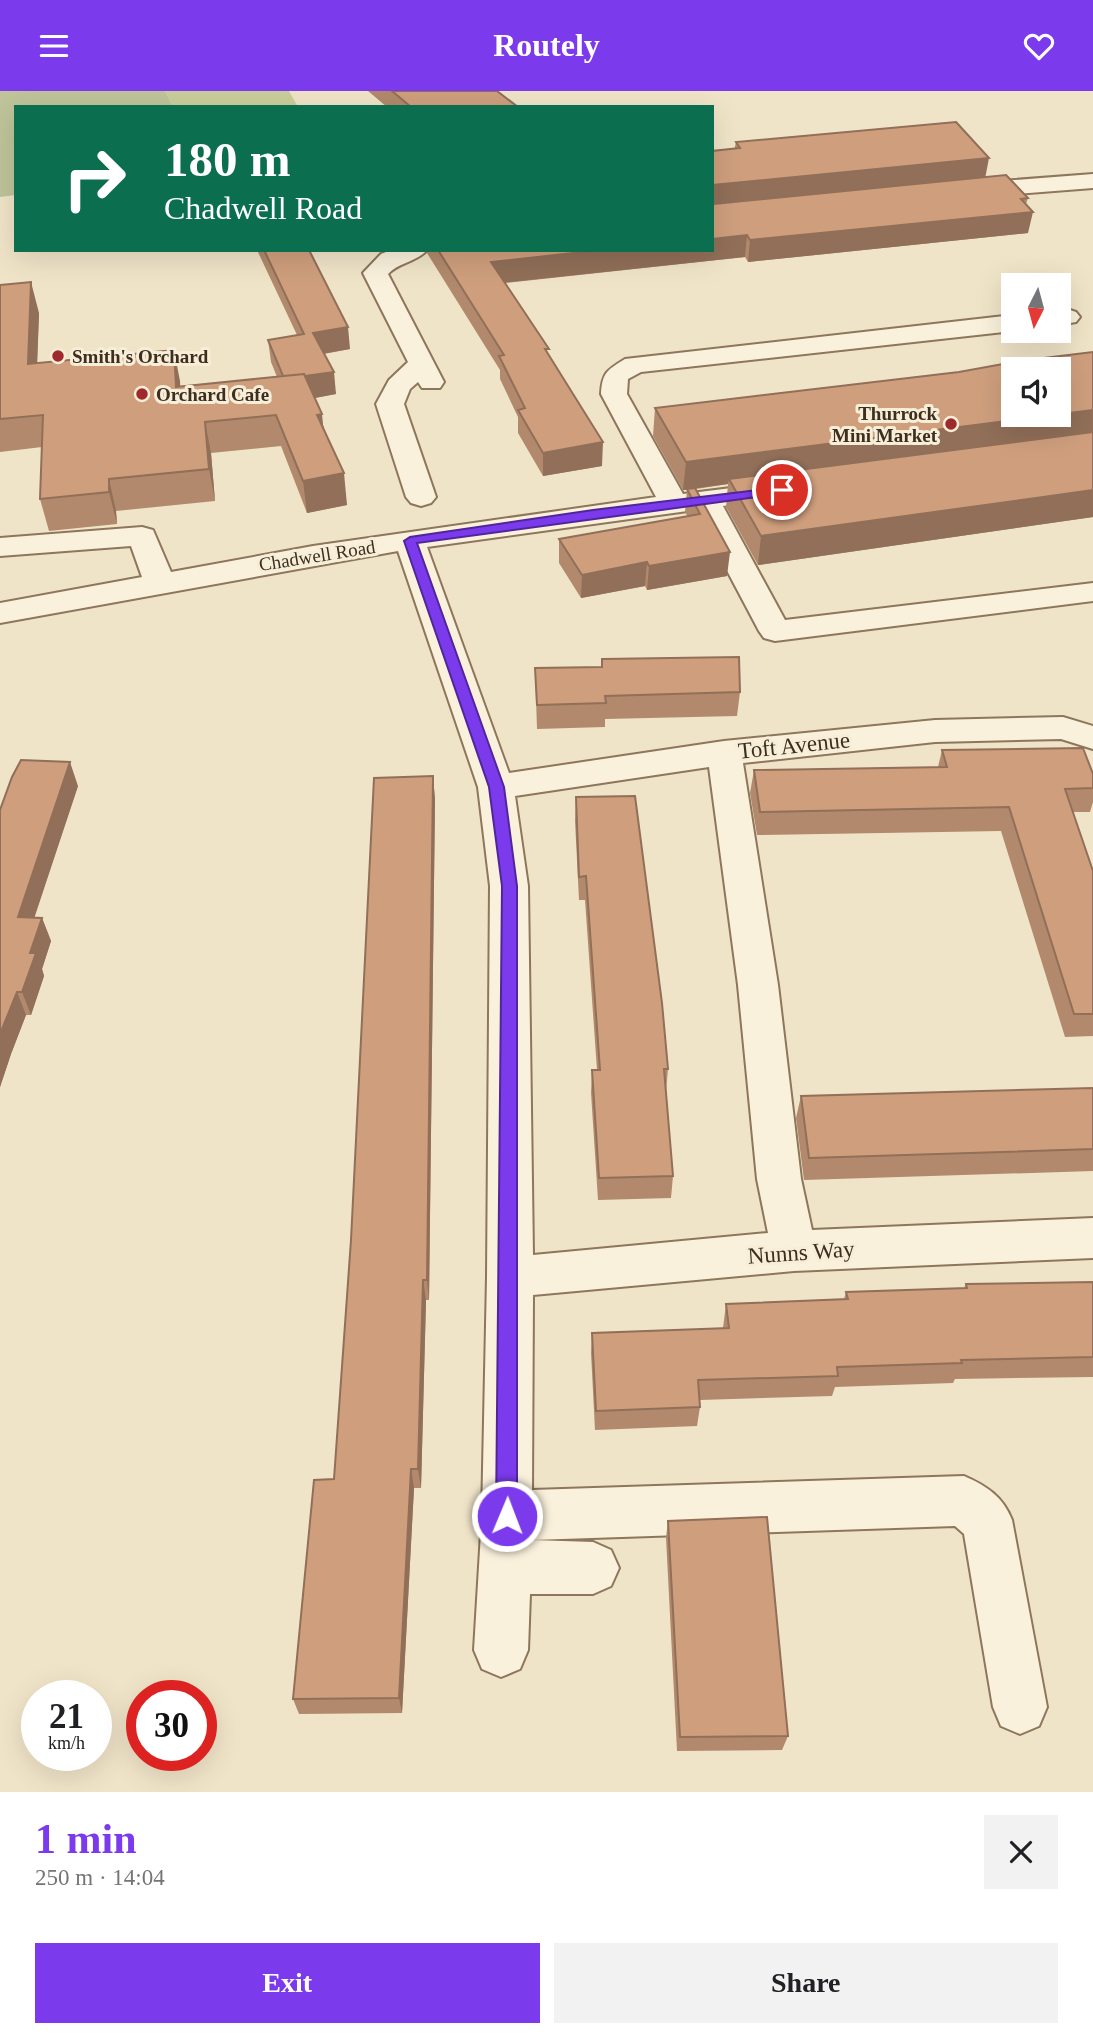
<!DOCTYPE html>
<html lang="en">
<head>
<meta charset="utf-8">
<style>
  body { margin:0; font-family:Georgia,serif; background:#f2f2f2; color:#202124; height:100vh; display:flex; flex-direction:column; font-size:26px; white-space:nowrap }
  * { box-sizing:border-box; margin:0 }
  p { font-size:23px; color:#757577 }
  .icon { flex:none; width:38px; height:38px; fill:none; stroke:currentColor; stroke-width:2; stroke-linecap:round; stroke-linejoin:round }
  .map { position:relative; height:1701px; overflow:hidden }
  .side { display:flex; flex-direction:column; background:#fff; flex:1 }
  .side>* { flex:none }
  .banner { position:absolute; left:14px; top:14px; width:700px; height:147px; border-radius:0px; box-shadow:0 7px 28px #0002; background:#0b6e4f; color:#fff; overflow:hidden }
  .needle { width:46px; rotate:186deg }
  .tools { position:absolute; left:1001px; top:182px; display:grid; gap:14px }
  .tools a { display:grid; place-items:center; width:70px; height:70px; border-radius:0px; background:#fff; box-shadow:0 7px 28px #0002; font-size:35px }
  .speed { position:absolute; left:21px; top:1589px; display:flex; gap:14px; font-size:35px; font-weight:700; text-align:center }
  .speed>* { display:grid; place-content:center; width:91px; height:91px; border-radius:50%; background:#fff; box-shadow:0 7px 28px #0002; line-height:1 }
  .speed small { font-size:18px; font-weight:400 }
  .speed .limit { border:10px solid #d22; background:#fff; color:#111 }
  .pin { position:absolute; display:grid; place-items:center; width:60px; height:60px; color:#fff; margin:-30px; border:4px solid #fff; border-radius:50%; box-shadow:0 2px 7px #0007 }
  .me { position:absolute; width:77px; margin:-38px; rotate:1deg; stroke-linejoin:round; filter:drop-shadow(0 0 5px #0008) }
  .turn { display:flex; align-items:center; gap:24px; height:147px; padding:0 35px; font-size:32px }
  .turn .icon { width:91px; height:91px; stroke-width:2.5 }
  .turn b { display:block; font-size:49px; line-height:60px }
  .round { display:grid; place-items:center; flex:none; width:74px; height:74px; border-radius:0px; background:#f2f2f2 }
  .overview { display:flex; align-items:center; justify-content:space-between; height:119px; padding:0 35px }
  h1 { font-size:42px; font-weight:600; line-height:52px; color:#7c3aed }
  .cta { display:flex; gap:14px; margin-top:auto; padding:14px 35px }
  .cta a { flex:1; height:80px; border-radius:0px; background:#7c3aed; color:#fff; font-size:28px; font-weight:600; line-height:80px; text-align:center }
  .cta a+a { background:#f2f2f2; color:#202124 }
  header { display:flex; justify-content:space-between; align-items:center; height:91px; padding:0 35px; background:#7c3aed; color:#fff; font-size:32px; font-weight:600 }
  .map>svg:first-child { display:block }
</style>
</head>
<body>
<header><svg class="icon" aria-label="menu" viewBox="0 0 24 24"><path d="M4 6h16M4 12h16M4 18h16"/></svg>Routely<svg class="icon" aria-label="heart" viewBox="0 0 24 24"><path d="M12 20l-8-8c-3-5 5-10 8-4 3-6 11-1 8 4z"/></svg></header>
<div class="map">
<svg width="1093" height="1701" viewBox="0 0 1093 1701">
  <rect width="100%" height="100%" fill="#f0e4c8"/>
  <path fill="#c9cf9b" d="M165,0h124l9,16h-125z"/>
  <path fill="#bfc49a" d="M0,0h165l8,16h-157v88l-16,2z"/>
  <g fill="none" stroke-linecap="round" stroke-linejoin="round">
    <g stroke="#8d765c" stroke-width="4">
      <path id="minor" d="M1093,83v14l-131,10 -11,-7 11,-7z
        M391,159h36c-10,12 -28,12 -39,24l56,108 -4,6h-18l-4,-6 -8,7 -6,15 32,93 -5,6 -10,3 -10,-3 -5,-6 -30,-93 13,-24 19,-18 -45,-89 18,-19z
        M1067,218l9,3 4,5 -4,5 -17,3v-14z
        M1013,224v16l-372,41 -13,7 -1,15 56,100 96,-12 10,3 4,6 -4,6 -66,9 62,114 308,-37v18l-318,40 -11,-3 -5,-7 -64,-121 -268,37 82,226 215,-32 211,-21 128,-3 30,9v23l-32,-10 -126,3 -192,21 35,222 23,194 11,51 281,-12v40l-299,13 -261,24 -1,195 432,-14c23,10 39,21 48,44l35,187 -8,19 -19,8 -19,-8 -8,-19 -29,-173 -9,-8 -423,14 61,2 18,8 8,18 -8,18 -18,8h-63l-2,56 -8,19 -19,8 -19,-8 -8,-19 8,-134 5,-239 3,-391 -12,-99 -80,-236 -398,72v-20l142,-26 -11,-31 -131,10v-18l142,-11 11,3 18,42 142,-26 343,-49 -55,-103c1,-21 6,-24 24,-35zM709,676l29,218 19,194 11,54 -235,22 -5,-369 -13,-90z"/>
    </g>
    <use href="#minor" fill="#faf1dc" fill-rule="evenodd"/>
  </g>
  <path fill="#b2896c" d="M368,0h129l21,16h-131z
    M736,51l249,35 43,21 -2,6 2,29 -280,29 -3,-5 -240,26 44,72 53,111 -59,10 -25,-43v-16l-18,-38v-9l-73,-117v-3h285z
    M257,159h52l41,99 -26,5 12,40 -21,4 32,107 -40,8 -26,-67 -70,7 4,48 -99,10 1,13 -68,7 -9,-32 2,-52 -42,5v-167l39,28 -2,50 143,18v5l97,-9 -6,-15 -3,-22 29,-5z
    M1093,261v165l-335,48 -32,-58 2,-23 -32,5 31,87 -80,14 -2,-4 -64,12 -22,-35v-24l129,-22 -3,-5 2,-22h-4l-30,-54 2,-28 304,-36z
    M602,568l138,33 -3,24 -132,3v8l-68,2 -2,-61 66,-1z
    M942,659l151,24v28l-3,10h-17l20,59v165l-28,1 -64,-206 -244,4 -7,-42 4,-23 184,-3z
    M433,685l2,24 -6,500h-3l-5,188h-7l-12,225 -103,1 -6,-15 41,-220z
    M78,695l-44,131 8,1 9,23 -9,28 2,7 -13,39h-5l-15,39 -11,33v-277z
    M576,706l92,272 -2,22 7,85 -2,22 -73,2 -7,-107 1,-23h5l-12,-170h-6l-4,-79z
    M1093,997v83l-289,9 -8,-62 5,-22z
    M1093,1191v95l-138,2 -2,4 -118,4 -3,9 -132,4v7l-3,19 -102,4 -4,-77 1,-20 131,-5 3,-24 118,-5 2,-7 118,-4 2,-4z
    M668,1430l120,215 -6,14 -105,1 -11,-213z"/>
  <path fill="#916f58" d="M989,67l-4,21 -273,27 1,-21z
    M1033,121l-5,21 -280,29 2,-22z
    M747,144l-2,22 -253,27 -1,-22 110,-12h111v-11z
    M31,191l8,31 -3,82 -8,-31z
    M348,236l2,22 -35,6 -2,-22z
    M174,259l6,31 2,37 -6,-31z
    M334,281l2,22 -49,9 -3,-23z
    M1093,319v27l-364,42 -1,5 -45,6 3,-28z
    M322,323l3,31 -8,-30z
    M205,331l6,31 4,48 -6,-32z
    M603,351l-1,24 -59,10v-23z
    M344,382l3,32 -40,8 -4,-32z
    M109,388l7,32 1,13 -8,-32z
    M1093,399v27l-335,48 3,-29z
    M730,461l-3,24 -80,14 2,-24z
    M647,471l-2,24 -64,12 1,-23z
    M70,671l8,24 -51,154 -9,-23z
    M433,685l2,24 -6,500 -2,-20z
    M42,827l9,23 -9,28 2,7 -13,39 -9,-23 8,-39z
    M17,901l9,23 -15,39 -11,33v-53z
    M423,1189l3,20 -5,188 -3,-19z
    M411,1378l3,19 -12,225 -3,-15z"/>
  <path fill="#cf9f7d" stroke="#916f58" stroke-width="2" fill-rule="evenodd" d="M392,0h105l21,16h-107z
    M956,31l33,36 -276,27 -1,8v-42l28,-3 -4,-6z
    M1006,84l22,23 -7,1 12,13 -283,28 -3,-5 -35,4v-37l2,2z
    M264,159h45l39,77 -35,6 21,39 -29,4 -1,-2 -21,2 -15,-36 36,-6z
    M438,159h163l-110,12 58,87h-4l58,93 -60,11 -25,-43 7,-2 -26,-52 5,-1z
    M31,191l-3,82 146,-14 2,37 128,-13 18,40 -5,1 27,58 -41,8 -27,-66 -71,7 4,47 -100,10v13l-69,7 3,-84 -43,4v-134z
    M1093,261v58l-407,52 -31,-54 304,-36 60,-11zM1013,278h46v46h-46z
    M1093,341v58l-332,46 -32,-57z
    M695,397l35,64 -81,14 -2,-4 -65,13 -23,-36 141,-25 -13,-25z
    M739,566l1,35 -135,4 1,7 -69,2 -2,-37 67,-1v-8z
    M1083,657l10,26v14l-28,1 28,82v143h-19l-65,-207 -249,5 -6,-42 193,-3 -5,-17z
    M21,669l49,2 -52,155 24,1 -12,35h6l-14,39h-5l-17,42v-224l12,-33z
    M433,685l-6,504h-4l-5,189h-7l-12,229 -106,1 21,-219 20,-1 17,-239 23,-462z
    M635,705l27,207 6,66h-4l9,107 -74,2 -7,-108h8l-14,-194 -7,1 -3,-80z
    M1093,997v61l-284,9 -8,-62z
    M1093,1191v75l-132,3 1,3 -125,4 1,9 -140,4 2,27 -104,4 -4,-78 137,-5 -3,-24 122,-5 -2,-7 121,-4 -1,-4z
    M767,1426l21,219 -108,1 -12,-216z"/>
  <path fill="#7c3aed" stroke="#51269a" stroke-width="2" d="M782,396l5,1v5l-370,50 87,244 13,99v630l-3,8 -7,3 -8,-3 -3,-8 6,-630 -13,-99 -85,-246 6,-4 183,-27z"/>
  <g fill="#9e2a2b" stroke="#f7eed8" stroke-width="2.5">
    <circle cx="58" cy="265" r="7"/>
    <circle cx="142" cy="303" r="7"/>
    <circle cx="951" cy="333" r="7"/>
  </g>
  <g text-anchor="middle" stroke-width="6" stroke-linejoin="round" paint-order="stroke">
    <g font-size="19" font-weight="bold" fill="#3d2e20" stroke="#f7eed8" text-anchor="start">
      <text x="72" y="272">Smith's Orchard</text>
      <text x="156" y="310">Orchard Cafe</text>
      <text x="937" y="329" text-anchor="end">Thurrock<tspan x="937" dy="22">Mini Market</tspan></text>
    </g>
    <g font-size="19" fill="#3d2e20" stroke="#f7eed8">
      <text transform="translate(317 464) rotate(-9)" y="7">Chadwell Road</text>
    </g>
    <g font-size="23" fill="#3d2e20" stroke="#f7eed8">
      <text transform="translate(794 654) rotate(-6)" y="8">Toft Avenue</text>
      <text transform="translate(801 1161) rotate(-4)" y="8">Nunns Way</text>
    </g>
  </g>
</svg>
<div class="tools">
<a><svg class="needle" viewBox="-14 -14 28 28"><path d="M0-13l5 13h-10z" fill="#e53935"/><path d="M0 13l5-13h-10z" fill="#757577"/></svg></a>
<a><svg class="icon" aria-label="sound" viewBox="0 0 24 24"><path d="M4 9h4l5-4v14l-5-4H4zM17 9q2 3 0 6"/></svg></a>
</div>
<div class="speed"><div>21<small>km/h</small></div><div class="limit">30</div></div>
<div class="pin" style="left:782px;top:399px;background:#d93025"><svg class="icon" aria-label="arrive" viewBox="0 0 24 24"><path d="M6 21V4h12l-3 4 3 4H6"/></svg></div>
<svg class="me" style="left:507px;top:1425px" viewBox="-20 -20 40 40"><circle r="17" fill="#7c3aed" stroke="#fff" stroke-width="3"/><path d="M0-11L8 9 0 5-8 9z" fill="#fff"/></svg>
<div class="banner">
<div class="turn"><svg class="icon" aria-label="right" viewBox="0 0 24 24"><path d="M7 20v-9h11M14 6l5 5-5 5"/></svg><div><b>180 m</b>Chadwell Road</div></div>
</div>
</div>
<section class="side">
<div class="overview"><div><h1>1 min</h1><p>250 m · 14:04</p></div><a class="round"><svg class="icon" aria-label="close" viewBox="0 0 24 24"><path d="M6 6l12 12M18 6L6 18"/></svg></a></div>
<div class="cta"><a>Exit</a><a>Share</a></div>
</section>
</body>
</html>
